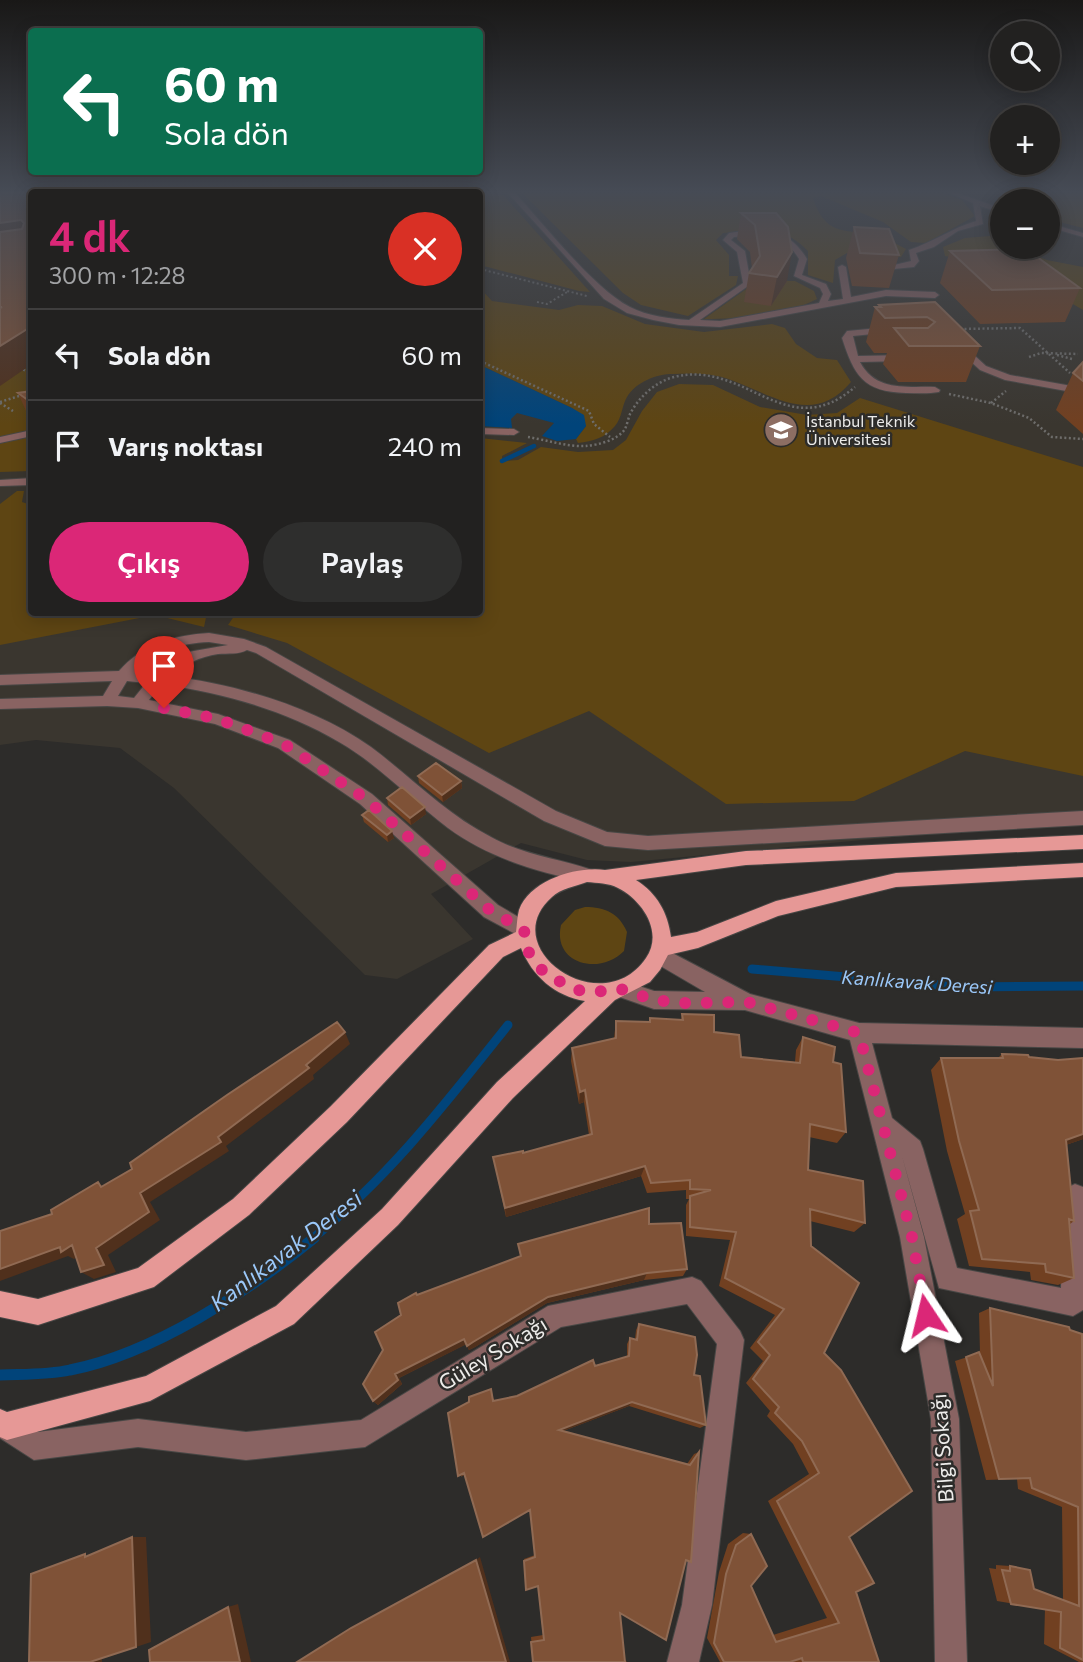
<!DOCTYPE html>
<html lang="tr">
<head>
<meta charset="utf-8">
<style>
  body { margin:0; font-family:Commissioner,sans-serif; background:#2e2e2d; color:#f1f3f6; height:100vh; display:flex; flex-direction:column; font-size:26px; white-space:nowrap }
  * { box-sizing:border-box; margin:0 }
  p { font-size:23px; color:#a2a3a5 }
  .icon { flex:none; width:38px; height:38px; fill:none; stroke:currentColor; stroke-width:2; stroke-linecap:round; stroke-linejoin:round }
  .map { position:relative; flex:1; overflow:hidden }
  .side { position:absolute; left:28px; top:189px; width:455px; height:427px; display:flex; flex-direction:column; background:#222120; border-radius:7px; box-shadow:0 4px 18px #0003,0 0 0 2px #3f3e3e }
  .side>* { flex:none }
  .banner { position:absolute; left:28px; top:28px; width:455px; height:147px; border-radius:7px; box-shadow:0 4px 18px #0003,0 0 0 2px #3f3e3e; background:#0b6e4f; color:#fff; overflow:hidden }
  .controls { position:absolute; left:990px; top:21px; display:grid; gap:14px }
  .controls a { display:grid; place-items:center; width:70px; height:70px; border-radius:50%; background:#222120; box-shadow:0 4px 18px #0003,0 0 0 2px #3f3e3e; font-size:35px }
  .pin { position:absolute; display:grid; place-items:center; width:60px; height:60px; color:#fff; margin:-72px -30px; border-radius:50% 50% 50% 0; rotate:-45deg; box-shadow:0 0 7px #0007 }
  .pin .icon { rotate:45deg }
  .me { position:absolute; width:77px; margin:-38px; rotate:350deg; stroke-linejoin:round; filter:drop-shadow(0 0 5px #0008) }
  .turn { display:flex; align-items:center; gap:24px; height:147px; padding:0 21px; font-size:32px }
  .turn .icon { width:91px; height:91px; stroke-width:2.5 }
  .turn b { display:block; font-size:49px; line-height:60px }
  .round { display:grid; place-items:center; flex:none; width:74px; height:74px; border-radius:37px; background:#2e2e2d }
  .overview { display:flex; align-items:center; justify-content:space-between; height:119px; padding:0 21px }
  h1 { font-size:42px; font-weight:600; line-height:52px; color:#db2777 }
  .cta { display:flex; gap:14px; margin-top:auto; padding:14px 21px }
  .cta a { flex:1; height:80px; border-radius:42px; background:#db2777; color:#fff; font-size:28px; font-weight:600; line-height:80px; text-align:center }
  .cta a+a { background:#2e2e2d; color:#f1f3f6 }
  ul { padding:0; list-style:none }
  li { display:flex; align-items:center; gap:21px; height:91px; padding:0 21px; border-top:2px solid #3f3e3e }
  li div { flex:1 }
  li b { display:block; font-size:26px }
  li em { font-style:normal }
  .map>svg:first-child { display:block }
</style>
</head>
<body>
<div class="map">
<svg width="1083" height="1662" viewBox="0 0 1083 1662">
  <rect width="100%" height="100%" fill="#2d2c2a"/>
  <path fill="#3a362f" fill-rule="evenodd" d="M0,193h31l1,419h448v-419h603v633l-125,5 -327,31 -44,-2 -66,-17 -90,51 42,45 -76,40 -32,-4 -191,-187 -54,-40 -84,-8 -36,5zM1003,201h45v46h-45z"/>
  <path fill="#5e4513" d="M480,193l23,2 87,97 -11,-1 -99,-26z
    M522,193h421l19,7 13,16 -49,27 -15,-1 -28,-20 -62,-26 -8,2c12,37 29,31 62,37 10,2 21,9 31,14l-5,8 -54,-4 -12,7 -2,23 -25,-8v-24c-25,-27 -51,-20 -85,-18l-7,7 13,15v21h9l-2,9 -48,31 -47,-11 -18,-12z
    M1024,193h59v35l-35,-9v-18h-7z
    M1003,235v12h29l-6,5 21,8 36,7v43c-47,-28 -83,-46 -138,-54l-2,-9 22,-9z
    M749,280l46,1 19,10 3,8c-33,17 -76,20 -113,20l45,-32z
    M480,288l12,13 67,9 19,-5 24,1 43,18 59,8 68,-8 13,4 11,16 21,14 20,2 14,22c-37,44 -77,14 -120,-2 -18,-7 -39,-7 -58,-6 -17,0 -37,8 -46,23 -5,8 -5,21 -12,29 -10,12 -22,15 -37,17l-2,-4 10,-13 -14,-18 -92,-43z
    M0,336h31v135l-31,1z
    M679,384l34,1 47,22 47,8 30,-2 23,-15 223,69v309l-118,-25 -111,50 -128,3 -137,-93 -100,42 -202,-110 -59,-18 9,-13h243v-174l47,5 -25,13v5l16,-1 23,-13 37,5 35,-2 13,-10 16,-29 15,-19z
    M17,491h7l-2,11 9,3 1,107 175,1 -3,14 -49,-12 -155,30v-141z
    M585,907c20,0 34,6 42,25l-3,19c-24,25 -72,13 -63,-26l14,-15z"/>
  <path fill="#01447a" d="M480,365l92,43 12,7 2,11 -10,13 -19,2 -15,-5 12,-13 -37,-10 -6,6 1,9 -32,-2z"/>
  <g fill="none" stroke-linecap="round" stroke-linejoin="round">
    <path stroke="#01447a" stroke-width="4.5" d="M502,461l32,-15"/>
    <path stroke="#01447a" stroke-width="9" d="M752,969l210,18 121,-1
      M312,1239c78,-63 134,-136 196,-214"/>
    <path stroke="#01447a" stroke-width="11" d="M0,1375c23,-1 47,0 70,-5 83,-16 179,-79 244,-132"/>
    <g stroke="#484745" stroke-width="2">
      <path id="minor" d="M508,193h7c30,32 78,95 115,114 17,9 41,12 59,13l54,-37 -6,-31 -14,-12 6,-7c33,-5 60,-5 78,26l-5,16 24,9 5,10 -3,7 15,-2 -5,-32 4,-2 4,2 5,30 35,-7 49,2 4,3 -4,3 -49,-2 -166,31 -41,-2 -26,-5 -26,-7 -23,-14zM753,236c21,0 35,4 46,23l-5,17 26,12 3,6 -4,9 -99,18 -20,-1 51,-36 -6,-33 -14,-11 3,-3z
        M949,193h9l45,16v5l-23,-8 3,18 -25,7 -24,16 -18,6 3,8 -5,6 -20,2v-4l17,-4 -2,-11c24,-8 43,-22 67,-29l-3,-18z
        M1048,223l35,10v4l-35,-10z
        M890,327l5,3 -2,2 -40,4 5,20 48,-1 5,3 -5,3 -46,1c16,30 46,24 75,25l5,3 -1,2c-11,2 -22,1 -33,1 -43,-1 -52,-18 -64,-55l5,-7z
        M955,343h6l25,23 24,9 73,13v6l-78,-14 -25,-10 -25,-23z
        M480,428l34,1 5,3 -5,3 -34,-1z
        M32,430v6l-32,7v-6z
        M32,478v7l-32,1v-6z
        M209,633l35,6 22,8 290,164 51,21 41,4 435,-25v14l-435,25 -43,-4 -61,-25 -288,-168 -9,-3c-8,5 -19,3 -29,4 -18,3 -34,10 -48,22 69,9 144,31 201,71 40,30 75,67 120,90 32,18 67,21 101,33l3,5 -3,5 -6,2c-49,-10 -97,-24 -138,-54 -37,-28 -69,-63 -109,-86 -54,-32 -116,-49 -178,-58l-12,16 69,14 72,26 82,54 126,111 34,20 3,6 -3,6 -7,2 -41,-22 -124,-113 -82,-56 -63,-24 -77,-16 -31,-2 -107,3v-10l103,-3 9,-15 -112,4v-10l119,-4c23,-27 56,-36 90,-38zM209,642l19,3 -40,7 -34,22 -19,-2c23,-20 44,-29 74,-30zM127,681l19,2 -12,15 -16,-2z
        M659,946l91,48 109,29 224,5v20l-211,-5 20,75 28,23 3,8 34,119 104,20 2,-92 4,-8 8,-4 8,3v123l-10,6 -134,-28 -37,-132 22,81 35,182 8,243h-32l-4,-243 -31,-182 -50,-197 -105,-30 -91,-1 -40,-14 -3,-6 3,-6 7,-3 33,11 51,1 -53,-31 -3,-6 3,-6z
        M692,1277l9,4 39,50 4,9 -32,265 -13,57h-32l15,-57 35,-261 -30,-40 -126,23 -196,120 -119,13 -108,-13 -104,13 -34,-22v-23l7,-3 31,20 100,-13 108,13 115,-12 187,-114z"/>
    </g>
    <g stroke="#484745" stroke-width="2">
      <path id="major" d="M1083,835v14l-337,16 -110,15c21,13 32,33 35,57l26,-5 79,-31 120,-28 187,-10v14l-187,10 -118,29 -80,32 -30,7 -8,15 -10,12 -35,18 -102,98 -115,127 -104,99 -144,77 -143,39 -7,-3v-28l7,3 139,-36 130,-70 106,-97 115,-127 88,-81c-30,-5 -53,-25 -64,-53l-18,9 -156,165 -98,93 -95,72 -116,38 -38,-8v-26l38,8 100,-31 95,-69 98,-93 158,-161 27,-13c1,-7 1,-15 3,-22 11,-30 58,-44 86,-40l141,-19zM587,882c10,1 22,1 31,6 24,12 46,44 28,70 -44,65 -152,-10 -94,-61 8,-8 24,-11 35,-15z"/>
    </g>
    <path stroke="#6e6d6b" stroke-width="2" stroke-dasharray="2 2.5" stroke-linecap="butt" d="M480,269l107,27
      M537,302l10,2 20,-12"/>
    <path stroke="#6e6d6b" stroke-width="2.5" stroke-dasharray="2 2.5" stroke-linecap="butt" d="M960,329l60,-1 50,45
      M1057,355l15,4
      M1029,357l12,-4 37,1
      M480,361l109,50 5,13 16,13
      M19,368l13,5
      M949,394l42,9 38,15 23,19 31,2
      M0,402l32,-10
      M0,403l13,8
      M991,403l15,-12
      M528,437c18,3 40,10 58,9 12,-1 32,-6 39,-17 2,-4 3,-10 5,-15 9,-17 25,-32 44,-37 72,-18 112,69 181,10"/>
    <use href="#minor" fill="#896362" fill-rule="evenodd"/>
    <use href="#major" fill="#e69896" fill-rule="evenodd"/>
  </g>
  <path fill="#714021" d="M741,213h35l11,68 -16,25 -27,-4 5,-29 3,-5 -2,-16 -13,-13z
    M854,227l45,28 -10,33 -37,-2 -6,-28z
    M950,251l130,37 -15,34 -85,2 -40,-41z
    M935,302l45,44 -14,36h-68l-15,-18 4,-11h-13l-8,-11 9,-35h3l1,-2z
    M1083,362v72l-27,-24 17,-37z
    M32,391v25l-5,-3 -9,-20z
    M418,776l43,5 1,7 -19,14 -24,-19z
    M387,798l39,16 -15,11 -23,-20z
    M362,815l32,23 -6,4 -24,-20z
    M682,1014l32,18 27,25 54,5 1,-12 7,-13 30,25 13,70 -9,11 -28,-6 -1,33 57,53 -11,9 -44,-11 1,25 13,107 32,239 23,70h-85l-1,-1 -3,1h-70l-13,-24 12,-66 9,-28 15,-11 8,1v52l22,49 54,-17 -59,-117 41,-27 -16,-30 -26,-28 3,-5 -24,-28 17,-22 -13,-13 25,-33 -56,-29 11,-46 -44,-4v-31l3,-6h-3v-9l-39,3 -6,-17 -135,41 -13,-60 30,-4 66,-18 -5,-33 -5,2 -8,-43 1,-13 42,-10 2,-17 33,1 1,-4 31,2z
    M1002,1054l56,6 25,-2v81l-17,6 8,76 -4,3 4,54 -16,7 -27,-5 -1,-8 -61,-6 -12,-47 8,-5 -18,-63 -16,-81 10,-12h57z
    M649,1224l38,45 -4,7 -39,4 -97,23 -72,44 -6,3 -3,-6 -67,34 3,6 -24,21 -5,-4 10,-51 34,-55 103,-39 -2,-12z
    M990,1308l80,22 13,8v324h-4l-35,-18 1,-35 -48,-8 -8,-33 7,1v-4l14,1 24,23 29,11 -1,-93 -44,-18 -1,-10 -31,1 -31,-119 25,-8 -1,-40z
    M639,1324l55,51 12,50 -6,3 -71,-22 -66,25 124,33 7,-10 5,-2 -13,108 -66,53 4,46 3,3h-94l-2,-25 12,-2 -5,-49 -14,-25v-2l11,-4 -5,-45 -66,-35 -3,2 31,-84 2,8 23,-5 78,-30 32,-9v-13l3,-6 5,1 1,-9z"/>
  <path fill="#50301c" d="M21,220l11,26 -32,5v-28z
    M792,252l-5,29 -16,25 6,-29z
    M32,326v38l-32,22v-40z
    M461,781l1,7 -19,14 -1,-7z
    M425,807l1,7 -15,11 -1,-7z
    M392,831l2,7 -6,4 -1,-7z
    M345,1032l5,12 -37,31 1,4 -88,67 3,5 -79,51 10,18 -52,35 8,17 -22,7 -13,-7 15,-24 44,-55 78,-56z
    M585,1090l-1,12 -5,2 1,-12z
    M1083,1134v5l-32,11 15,-10z
    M645,1166l-4,10 -135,41 -1,-9z
    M72,1245l12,7 -10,7 -6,-3 -68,25v-12l60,-22z
    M647,1273l-3,7 -97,23 -72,44 -6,3 -2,-4 81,-49z
    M464,1339l3,5 -68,34 3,6 -24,21 -5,-4 22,-27z
    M632,1402l-3,4 -71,27 1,-3z
    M132,1537h14l5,105 -15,5z
    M480,1557l30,105h-4l-30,-102z
    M238,1604l13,58h-11l-12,-55z
    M102,1658v4h-12z"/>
  <path fill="#7f5237" stroke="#906a53" stroke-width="2" d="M0,193h32v133l-32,20v-38l2,-1h-2v-75l22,-3 2,-6 -3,-3 -21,3z
    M741,213h35l12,14 4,25 -15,25 -28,-4 11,-17 -5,-31z
    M854,227l35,2 10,26 -39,-2z
    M1026,249l54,39 -88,2 -42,-39z
    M935,302l45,44h-71l-15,-18h34l7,-6 -8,-5 -42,1 -10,-11h6l-2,-2z
    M1083,362v19l-10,-8z
    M32,391v12l-14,-10z
    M436,763l25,18 -19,14 -24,-19z
    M402,787l23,20 -15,11 -23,-20z
    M369,810l23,21 -5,4 -25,-20z
    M682,1014l32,1v17l25,3 2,22 59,6 3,-26 32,10 -2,15 8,2 5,68 -36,-8 -2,46 55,11 2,42 -55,-14 1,37 48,37 -35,70 17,17 71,121 -63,46 25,46 -18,9 23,70h-76l-1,-4 -12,4h-66l-10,-19 12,-69 10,-29 15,-11 16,32 -16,20 25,56 63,-19 -62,-122 42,-28 -17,-32 -27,-28 4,-6 -26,-28 17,-24 -12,-13 26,-33 -59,-31 11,-46 -46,-5v-31l21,-6 -21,-1v-9l-39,3 -6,-17 -140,42 -12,-51 30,-6v2l69,-19 -7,-44 -5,2 -8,-44 44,-10v-17l34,1v-4l33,2z
    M337,1022l8,10 -39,33 3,3 -91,69 3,5 -81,51 9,19 -53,36 8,17 -23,7 -9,-27 -11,7 -1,-5 -60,22v-38l52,-17 -1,-4 47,-28 3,5 31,-18 -2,-6 97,-68z
    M1002,1054l26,1 1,2 29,3 25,-2v76l-17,6 8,81 -5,-2 5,59 -28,-6 -1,-8 -63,-5 -12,-48 9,-1 -20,-69 -18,-83h62z
    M649,1208v16l32,-1 6,46 -40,4 -99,24 -75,45 -6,4 -3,-7 -69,35 3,6 -25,21 -10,-17 20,-34 -8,-18 26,-17 -3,-12 18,-10 1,2 104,-39 -3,-12z
    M990,1308l79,19 1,3 12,4 1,326 -23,-12 1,-36 -50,-8 -9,-34 8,1v-5l20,4 4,19 45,17 -1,-99 -46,-19 -2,-10 -31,1 -33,-122 13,-5 14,34z
    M639,1324l56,13 2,18 -3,20 6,1 6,49 -74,-23 -73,28 131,35 9,-13 -8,110 -5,-2 -20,80 -46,-27 5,49h-92l-2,-20 13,-2 -6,-54 -12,4 -2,-29 11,-4 -5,-47 -47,27 -19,-64 -6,3 -10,-63 21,-11v-5l22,-8 2,12 24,-5 76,-36 2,6 34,-10 1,-18 7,2z
    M132,1537l4,110 -46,15h-61l2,-88 54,-20v3z
    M476,1560l30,102h-209l54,-34z
    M228,1607l12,55h-90l-1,-12z"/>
  <linearGradient id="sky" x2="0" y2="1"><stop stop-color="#191817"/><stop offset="0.45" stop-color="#464b55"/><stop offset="1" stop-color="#464b55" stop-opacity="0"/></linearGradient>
  <rect width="1083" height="425" fill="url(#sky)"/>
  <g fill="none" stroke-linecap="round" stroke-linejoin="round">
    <path stroke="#db2777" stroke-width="12" stroke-dasharray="0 21.6" d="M164,708l54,11 66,25 82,55 125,112 33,19 4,21 8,13 11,11 30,15 17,2 27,-3 33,11 30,3 63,-1 112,31 53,204 14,78"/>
  </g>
  <defs>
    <g id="university-disc" transform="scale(1.75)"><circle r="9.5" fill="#8d6e63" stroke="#2d2c2a"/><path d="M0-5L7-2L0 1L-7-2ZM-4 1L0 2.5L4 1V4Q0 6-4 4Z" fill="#fff"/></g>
  </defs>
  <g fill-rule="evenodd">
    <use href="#university-disc" x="781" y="430"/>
  </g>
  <g text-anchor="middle" stroke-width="5" stroke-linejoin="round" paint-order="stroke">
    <g font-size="16" fill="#edecea" stroke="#2d2c2a" text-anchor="start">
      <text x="806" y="427">İstanbul Teknik<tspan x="806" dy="18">Üniversitesi</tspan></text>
    </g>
    <g font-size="19" font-style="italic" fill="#9bc8f9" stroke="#2d2c2a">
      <text transform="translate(917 982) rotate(4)" y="7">Kanlıkavak Deresi</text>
    </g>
    <g font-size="21" fill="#edecea" stroke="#2d2c2a">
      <text transform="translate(493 1354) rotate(-31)" y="7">Güley Sokağı</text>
      <text transform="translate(943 1448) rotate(-94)" y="7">Bilgi Sokağı</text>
    </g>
    <g font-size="23" font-style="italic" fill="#9bc8f9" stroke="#2d2c2a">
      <text transform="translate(286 1251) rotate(-37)" y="8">Kanlıkavak Deresi</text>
    </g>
  </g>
</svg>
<div class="controls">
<a><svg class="icon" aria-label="search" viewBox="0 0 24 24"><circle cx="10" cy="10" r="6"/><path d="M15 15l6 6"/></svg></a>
<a>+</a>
<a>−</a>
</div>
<div class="pin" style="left:164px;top:708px;background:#d93025"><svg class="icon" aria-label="arrive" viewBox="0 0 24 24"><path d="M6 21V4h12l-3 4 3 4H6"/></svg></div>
<svg class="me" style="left:926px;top:1315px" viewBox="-20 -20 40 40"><path d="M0-17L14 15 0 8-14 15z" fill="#db2777" stroke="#fff" stroke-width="4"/></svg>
<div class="banner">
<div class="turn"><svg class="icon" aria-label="left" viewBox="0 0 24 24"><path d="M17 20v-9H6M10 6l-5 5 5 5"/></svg><div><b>60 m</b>Sola dön</div></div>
</div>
<section class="side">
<div class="overview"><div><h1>4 dk</h1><p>300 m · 12:28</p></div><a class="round" style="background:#d93025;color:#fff"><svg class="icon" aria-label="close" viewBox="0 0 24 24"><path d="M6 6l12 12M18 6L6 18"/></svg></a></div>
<ul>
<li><svg class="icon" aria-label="left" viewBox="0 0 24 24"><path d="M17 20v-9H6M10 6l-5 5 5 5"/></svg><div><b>Sola dön</b></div><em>60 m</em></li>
<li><svg class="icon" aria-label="arrive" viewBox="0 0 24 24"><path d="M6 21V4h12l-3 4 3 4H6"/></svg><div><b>Varış noktası</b></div><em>240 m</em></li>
</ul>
<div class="cta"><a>Çıkış</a><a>Paylaş</a></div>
</section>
</div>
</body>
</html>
